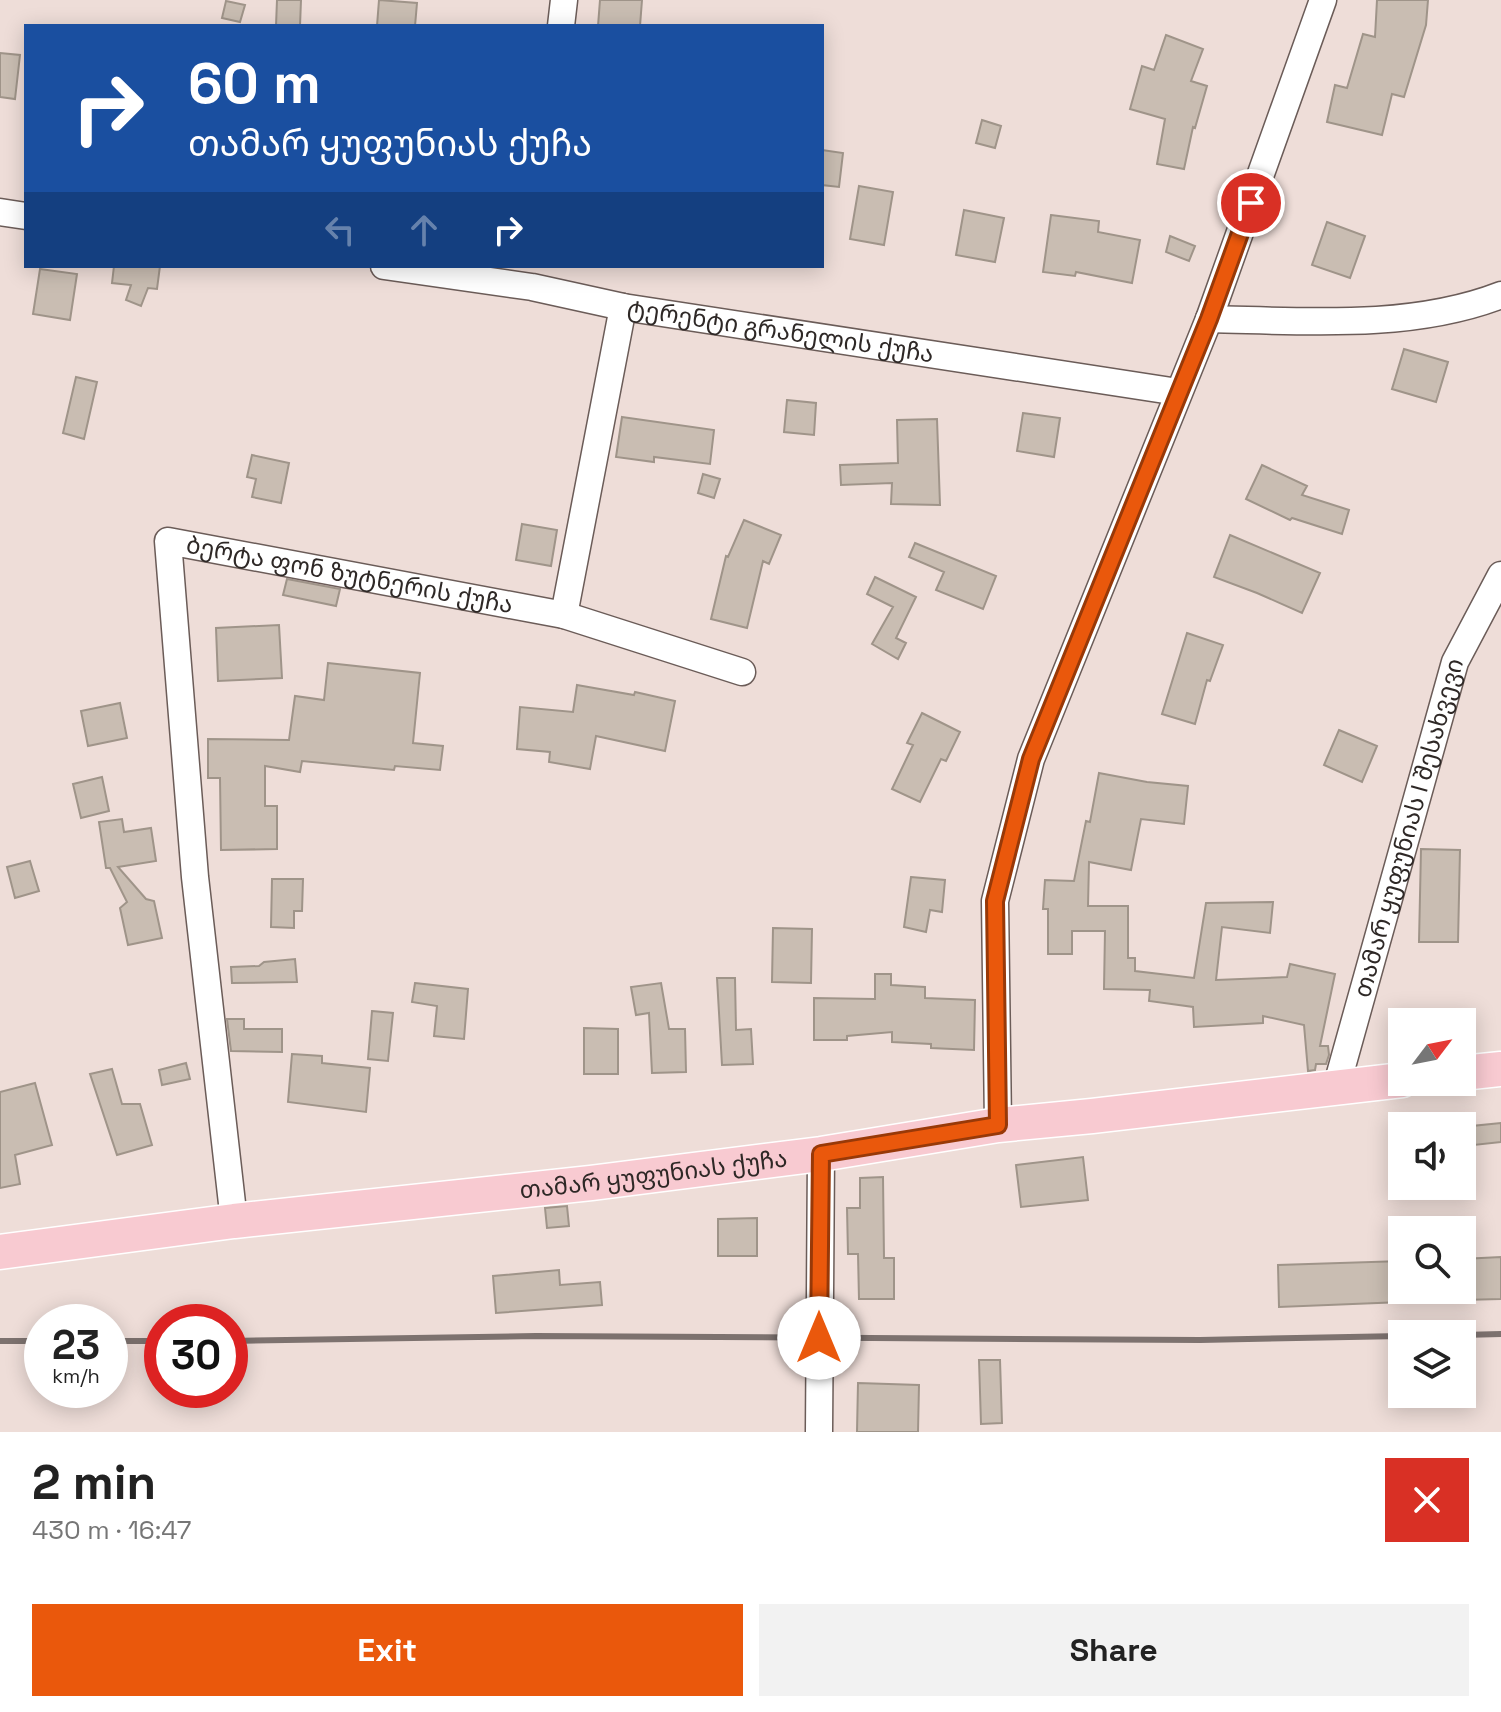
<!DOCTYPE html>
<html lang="en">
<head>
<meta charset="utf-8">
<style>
  body { margin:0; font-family:"Space Grotesk","Noto Sans Georgian",sans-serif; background:#f2f2f2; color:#222; height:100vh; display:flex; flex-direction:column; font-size:30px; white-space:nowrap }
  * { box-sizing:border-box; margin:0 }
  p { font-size:26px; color:#767676 }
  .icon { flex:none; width:44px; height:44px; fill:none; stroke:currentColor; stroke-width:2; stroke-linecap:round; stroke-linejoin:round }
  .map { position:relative; height:1432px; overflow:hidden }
  .panel { display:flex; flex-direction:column; background:#fff; flex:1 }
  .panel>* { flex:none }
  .top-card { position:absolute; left:24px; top:24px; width:800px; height:244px; border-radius:0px; box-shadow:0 4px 20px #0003; background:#1a4fa0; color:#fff; overflow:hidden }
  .needle { width:52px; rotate:58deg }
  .tools { position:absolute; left:1388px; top:1008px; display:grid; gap:16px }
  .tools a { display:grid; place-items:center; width:88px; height:88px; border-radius:0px; background:#fff; box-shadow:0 4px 20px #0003; font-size:40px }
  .speed { position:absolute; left:24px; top:1304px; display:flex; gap:16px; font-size:40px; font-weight:700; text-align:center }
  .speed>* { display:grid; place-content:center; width:104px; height:104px; border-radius:50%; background:#fff; box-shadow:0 4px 20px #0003; line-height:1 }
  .speed small { font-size:20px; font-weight:400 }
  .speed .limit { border:12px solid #d22; background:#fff; color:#111 }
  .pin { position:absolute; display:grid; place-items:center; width:68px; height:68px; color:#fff; margin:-34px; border:4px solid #fff; border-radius:50%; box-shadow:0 2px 8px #0007 }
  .me { position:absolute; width:88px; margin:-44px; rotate:0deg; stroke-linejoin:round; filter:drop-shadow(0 0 6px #0008) }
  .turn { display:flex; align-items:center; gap:28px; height:168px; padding:0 32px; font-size:36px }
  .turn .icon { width:104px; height:104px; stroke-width:2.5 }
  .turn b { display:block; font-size:56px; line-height:68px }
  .lanes { display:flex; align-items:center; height:76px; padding:0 32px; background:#0003; justify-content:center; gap:40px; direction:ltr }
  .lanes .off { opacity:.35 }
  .round { display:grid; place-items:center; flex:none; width:84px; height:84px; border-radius:0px; background:#f2f2f2 }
  .head { display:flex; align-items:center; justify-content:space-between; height:136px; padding:0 32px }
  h1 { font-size:48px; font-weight:700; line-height:60px }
  .button { display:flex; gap:16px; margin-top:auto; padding:16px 32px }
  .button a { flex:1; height:92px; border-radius:0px; background:#ea580c; color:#fff; font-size:32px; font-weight:700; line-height:92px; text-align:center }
  .button a+a { background:#f2f2f2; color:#222 }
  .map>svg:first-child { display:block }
</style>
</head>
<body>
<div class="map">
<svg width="1501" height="1432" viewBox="0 0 1501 1432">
  <rect width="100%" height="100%" fill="#eeddd8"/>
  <path fill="#c9bdb2" stroke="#9f9489" stroke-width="2" d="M277,0h24l-1,26h-24z
    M379,0l38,3 -2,23h-38z
    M600,0h42l-2,26h-42z
    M1377,0h51l-2,25 -22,72 -12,-3 -10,41 -55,-13 8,-37 12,3 16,-54 12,3z
    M226,1l19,4 -5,17 -18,-4z
    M1166,35l37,14 -12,32 16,5 -12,42 -2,-1 -9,42 -27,-5 8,-45 -35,-10 12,-43 12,4z
    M0,53l20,2 -5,44 -15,-2z
    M982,120l19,6 -6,22 -19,-5z
    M822,150l21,3 -4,34 -17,-2z
    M859,186l34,6 -9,53 -34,-6z
    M964,210l40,8 -9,44 -39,-7z
    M1051,215l48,6 -1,11 42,8 -8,43 -56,-11 -1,4 -32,-4z
    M1327,222l38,14 -15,42 -38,-13z
    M1170,236l25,10 -6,15 -23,-9z
    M114,266h46l-3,23 -9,-1 -7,18 -15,-6 5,-15 -19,-2z
    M40,269l37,5 -7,46 -37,-6z
    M1404,349l44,13 -12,40 -44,-13z
    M76,377l21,5 -13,57 -21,-6z
    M787,400l29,3 -2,32 -30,-3z
    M1023,413l37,5 -6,39 -37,-6z
    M622,417l92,13 -4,34 -56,-7v5l-38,-5z
    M937,419l3,86 -49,-1 1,-21 -51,2 -1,-20 58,-2 -1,-43z
    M252,455l37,8 -8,40 -29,-6 4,-18 -9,-2z
    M1262,465l45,21 -5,9 47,15 -7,24 -50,-16 -2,2 -44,-21z
    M703,474l17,5 -6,19 -16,-5z
    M744,520l37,15 -12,29 -6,-3 -16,67 -36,-9 15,-63 2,1z
    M522,524l35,6 -6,36 -35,-6z
    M1230,535l90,38 -18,40 -45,-20 -43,-16z
    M915,543l81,33 -13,33 -47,-19 8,-18 -35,-15z
    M875,577l41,20 -20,41 10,5 -8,16 -26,-15 21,-37 -26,-13z
    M287,579l53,10 -4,17 -53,-11z
    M279,625l3,53 -64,3 -2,-53z
    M1187,633l36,12 -13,36 -3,-1 -12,44 -33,-10z
    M328,663l92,10 -7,70 30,3 -3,24 -45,-4 -1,4 -92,-9 -2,11 -35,-6v40h12v43l-56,1 -1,-72h-12v-39l81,1 6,-44 29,4z
    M577,685l57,10 1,-3 40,9 -10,50 -69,-15 -6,33 -41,-7 1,-10 -33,-3 3,-42 53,5z
    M120,703l7,35 -39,8 -7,-35z
    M922,713l38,19 -14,29 -5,-2 -21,43 -28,-13 21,-44 -6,-2z
    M1339,730l38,16 -15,36 -38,-17z
    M1099,773l48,9 41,4 -4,38 -43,-5 -10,51 -42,-8 -1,44h40v52h7v13l59,7 12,-75 67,-1 -3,31 -48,-6 -6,53 71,-3 3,-13 45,10 -15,72h8l1,9 -3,9h-10l-1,6 -7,1 -4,-46 -41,-9v7l-69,4 -1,-20 -44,-6 1,-11 -46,-1 1,-58h-33v23h-24v-45h-5l2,-29 29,1 12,-60 4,1z
    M102,777l7,34 -28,7 -8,-34z
    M122,819l2,13 27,-4 5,33 -38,6 28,32 8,2 8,37 -34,7 -8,-37 7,-6 -17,-34h-4l-7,-46z
    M1421,849l39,1 -2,92h-39z
    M30,861l9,30 -24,7 -8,-31z
    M911,877l34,3 -3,32 -12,-2 -4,22 -22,-5z
    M272,879h31l-1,32h-8v17l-23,-1z
    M773,928l39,1 -1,54 -39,-1z
    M295,959l2,23 -65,1 -1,-16 28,-1 5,-4z
    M875,974h16v11l34,2v11l50,2 -1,50 -43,-2v-4l-39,-2v-10l-45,4v4h-33v-42l61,1z
    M717,978h18l1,52 15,-1 2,35 -31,1z
    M415,983l53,6 -4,50 -30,-3 3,-30 -25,-4z
    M661,983l8,46h16l1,43 -34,1 -3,-60 -13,2 -5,-28z
    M372,1011l21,2 -5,48 -20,-2z
    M227,1019h17v10h38v23l-51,-1z
    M584,1028l34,1v45h-34z
    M292,1054l30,2v7l48,5 -4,44 -78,-10z
    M186,1063l4,16 -28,6 -3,-15z
    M112,1069l10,35h18l12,41 -35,10 -27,-81z
    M35,1083l17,62 -37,10 5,29 -20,4v-96z
    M1501,1123v19l-27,3 -2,-19z
    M1083,1157l5,43 -67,7 -5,-42z
    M883,1177l1,81h10v41h-35l-1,-45h-10l-1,-46h13v-30z
    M567,1206l2,20 -22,2 -2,-20z
    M757,1218v38h-39v-37z
    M1501,1257v42l-39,1v-41z
    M1402,1261v41l-123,5 -1,-42z
    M559,1270l1,15 40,-3 2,23 -106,8 -3,-37z
    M979,1360h21l2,63 -21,1z
    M858,1383l61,2 -1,47h-61z"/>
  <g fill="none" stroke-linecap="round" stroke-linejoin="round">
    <g stroke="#6b5c58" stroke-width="29">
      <g id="minor">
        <path d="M561,26l3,-26"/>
        <path d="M0,212l26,4"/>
        <path id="s1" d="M384,266l148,21 91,20 555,85"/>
        <path d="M1209,319c95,2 202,11 292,-24"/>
        <path d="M564,615l59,-308"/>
        <path id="s2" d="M1336,1088l119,-426 46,-87"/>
        <path d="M998,1125l-3,-224 36,-142 178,-440 114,-319"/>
        <path id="s3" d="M234,1221l-39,-344 -27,-336 396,74 178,57"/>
        <path d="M819,1432l2,-278"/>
      </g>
    </g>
    <g stroke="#fff" stroke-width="37">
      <g id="major">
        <path d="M1462,1073l39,-4"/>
        <path id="s4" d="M0,1252l234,-31 357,-38 230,-29 177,-29 94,-9 310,-36"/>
      </g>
    </g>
    <use href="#minor" stroke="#fff" stroke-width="26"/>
    <use href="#major" stroke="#f8cad1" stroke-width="34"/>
    <path stroke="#7d726f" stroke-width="6" d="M1462,1335l39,-1
      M0,1341h42
      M110,1341h52
      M230,1341l306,-5 664,4 202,-4"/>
  </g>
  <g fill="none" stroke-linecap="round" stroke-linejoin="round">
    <g stroke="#983908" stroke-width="20">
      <path id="route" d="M819,1338l2,-184 177,-29 -3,-224 36,-142 178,-440 42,-116"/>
    </g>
    <use href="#route" stroke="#ea580c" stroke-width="14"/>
  </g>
  <g text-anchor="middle" stroke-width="6" stroke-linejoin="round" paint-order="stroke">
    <g font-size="24" fill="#2e2826" stroke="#eeddd8">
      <text dy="8" stroke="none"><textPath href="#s1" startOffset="402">ტერენტი გრანელის ქუჩა</textPath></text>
      <text dy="8" stroke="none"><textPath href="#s3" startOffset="868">ბერტა ფონ ზუტნერის ქუჩა</textPath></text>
      <text dy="8" stroke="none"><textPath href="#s2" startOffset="270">თამარ ყუფუნიას I შესახვევი</textPath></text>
      <text dy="8" stroke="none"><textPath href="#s4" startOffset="658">თამარ ყუფუნიას ქუჩა</textPath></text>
    </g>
  </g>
</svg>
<div class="tools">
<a><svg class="needle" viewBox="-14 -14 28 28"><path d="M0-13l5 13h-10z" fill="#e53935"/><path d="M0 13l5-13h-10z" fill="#767676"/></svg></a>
<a><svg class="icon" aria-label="sound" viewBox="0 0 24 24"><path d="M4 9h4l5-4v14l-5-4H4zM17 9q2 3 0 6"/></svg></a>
<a><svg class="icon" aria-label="search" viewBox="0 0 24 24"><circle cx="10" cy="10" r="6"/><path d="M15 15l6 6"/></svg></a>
<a><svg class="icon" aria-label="layers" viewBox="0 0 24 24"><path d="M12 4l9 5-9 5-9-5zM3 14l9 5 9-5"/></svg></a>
</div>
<div class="speed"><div>23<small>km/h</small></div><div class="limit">30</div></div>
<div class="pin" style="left:1251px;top:203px;background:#d93025"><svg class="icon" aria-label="arrive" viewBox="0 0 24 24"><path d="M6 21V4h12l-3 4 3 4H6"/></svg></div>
<svg class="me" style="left:819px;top:1338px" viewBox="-20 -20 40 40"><circle r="19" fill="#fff"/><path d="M0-13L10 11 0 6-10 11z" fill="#ea580c"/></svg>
<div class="top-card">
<div class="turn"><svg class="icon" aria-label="right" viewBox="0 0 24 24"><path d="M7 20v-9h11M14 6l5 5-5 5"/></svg><div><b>60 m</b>თამარ ყუფუნიას ქუჩა</div></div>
<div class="lanes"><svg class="icon off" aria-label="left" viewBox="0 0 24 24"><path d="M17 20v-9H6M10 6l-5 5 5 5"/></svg><svg class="icon off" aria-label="ahead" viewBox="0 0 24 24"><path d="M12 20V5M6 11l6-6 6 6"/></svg><svg class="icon" aria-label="right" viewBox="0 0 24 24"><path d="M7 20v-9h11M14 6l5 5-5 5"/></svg></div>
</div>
</div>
<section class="panel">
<div class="head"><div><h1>2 min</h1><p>430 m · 16:47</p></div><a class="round" style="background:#d93025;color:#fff"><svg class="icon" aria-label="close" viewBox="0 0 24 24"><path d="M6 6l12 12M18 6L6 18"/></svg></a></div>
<div class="button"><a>Exit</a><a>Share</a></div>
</section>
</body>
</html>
